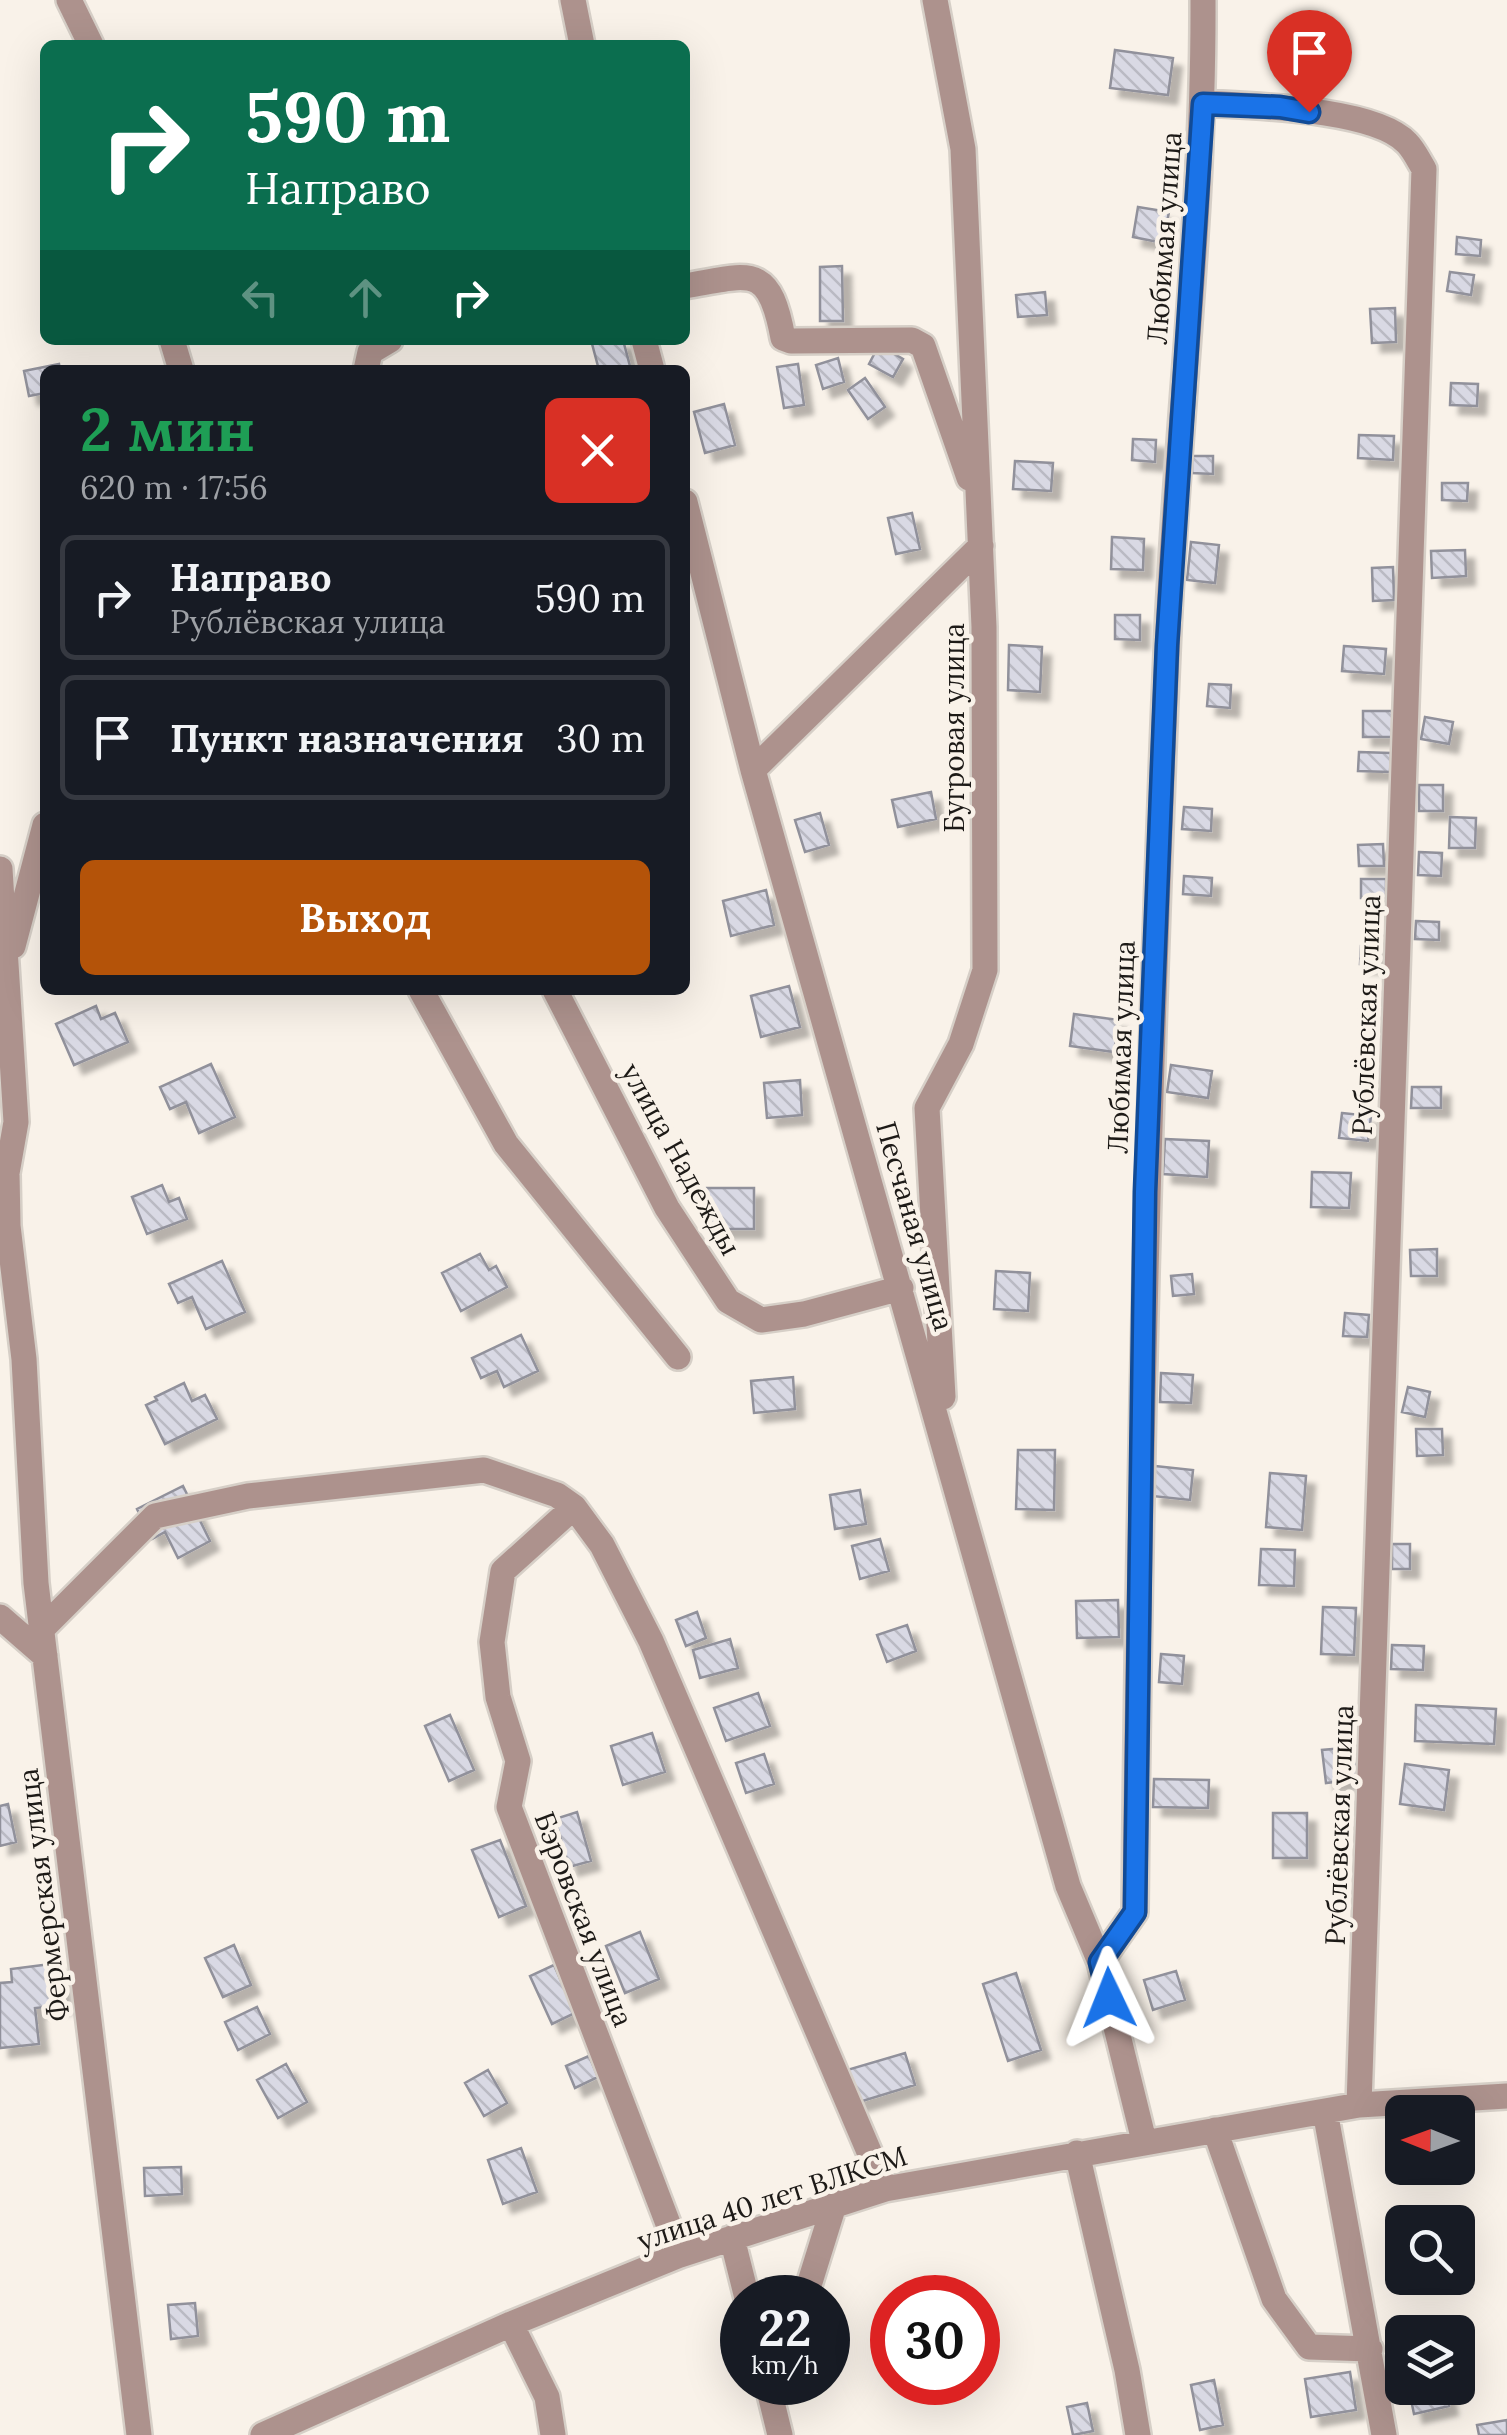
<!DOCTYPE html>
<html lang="ru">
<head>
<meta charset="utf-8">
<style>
  body { margin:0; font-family:Lora,serif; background:#20242c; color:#f1f3f6; height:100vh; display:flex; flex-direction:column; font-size:38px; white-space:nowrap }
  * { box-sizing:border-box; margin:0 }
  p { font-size:32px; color:#9ea1a6 }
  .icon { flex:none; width:55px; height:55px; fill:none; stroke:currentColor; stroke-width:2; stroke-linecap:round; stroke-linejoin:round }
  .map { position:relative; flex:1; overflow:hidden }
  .side { position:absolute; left:40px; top:365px; width:650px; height:630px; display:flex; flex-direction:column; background:#171b24; border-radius:15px; box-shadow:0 10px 40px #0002 }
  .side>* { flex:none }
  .banner { position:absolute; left:40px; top:40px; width:650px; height:305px; border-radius:15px; box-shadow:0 10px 40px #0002; background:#0b6e4f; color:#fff; overflow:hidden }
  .needle { width:65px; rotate:271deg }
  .tools { position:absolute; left:1385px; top:2095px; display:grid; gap:20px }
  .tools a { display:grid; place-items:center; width:90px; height:90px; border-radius:15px; background:#171b24; box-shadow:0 10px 40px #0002; font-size:50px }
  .speed { position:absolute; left:720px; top:2275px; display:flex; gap:20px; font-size:50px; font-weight:700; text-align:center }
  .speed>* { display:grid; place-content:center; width:130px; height:130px; border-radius:50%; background:#171b24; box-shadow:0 10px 40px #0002; line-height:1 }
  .speed small { font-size:25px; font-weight:400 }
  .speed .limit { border:15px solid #d22; background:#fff; color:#111 }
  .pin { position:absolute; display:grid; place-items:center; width:85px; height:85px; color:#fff; margin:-102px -42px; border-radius:50% 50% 50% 0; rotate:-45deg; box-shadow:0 0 10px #0007 }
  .pin .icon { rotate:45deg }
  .me { position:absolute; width:110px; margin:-55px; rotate:358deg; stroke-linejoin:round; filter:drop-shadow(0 0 8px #0008) }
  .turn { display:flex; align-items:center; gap:35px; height:210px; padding:0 40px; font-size:45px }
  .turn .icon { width:130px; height:130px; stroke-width:2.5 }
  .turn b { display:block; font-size:70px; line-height:85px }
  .lanes { display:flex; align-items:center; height:95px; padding:0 40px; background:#0003; justify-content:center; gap:50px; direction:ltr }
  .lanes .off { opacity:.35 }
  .round { display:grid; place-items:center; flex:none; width:105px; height:105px; border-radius:15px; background:#20242c }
  .head { display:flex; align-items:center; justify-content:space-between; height:170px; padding:0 40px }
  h1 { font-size:60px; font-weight:700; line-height:75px; color:#1e9e55 }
  .button { display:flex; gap:20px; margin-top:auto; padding:20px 40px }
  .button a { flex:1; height:115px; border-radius:15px; background:#b45309; color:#fff; font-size:40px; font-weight:700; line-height:115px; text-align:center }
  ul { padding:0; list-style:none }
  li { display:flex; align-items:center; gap:30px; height:125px; margin:0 20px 15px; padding:0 20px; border:5px solid #363941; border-radius:15px }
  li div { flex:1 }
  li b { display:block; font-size:38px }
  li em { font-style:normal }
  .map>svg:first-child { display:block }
</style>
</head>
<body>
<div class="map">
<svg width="1507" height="2435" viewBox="0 0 1507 2435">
  <defs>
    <pattern id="building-back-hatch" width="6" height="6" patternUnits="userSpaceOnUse" patternTransform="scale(2.5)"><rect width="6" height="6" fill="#d9d9e4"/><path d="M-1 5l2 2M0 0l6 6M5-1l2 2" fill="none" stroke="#babac3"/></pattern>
    <filter id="shadow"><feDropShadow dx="9" dy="9" stdDeviation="2.5" flood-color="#0004"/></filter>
  </defs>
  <rect width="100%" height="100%" fill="#f9f2e9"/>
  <path fill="url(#building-back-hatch)" stroke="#91919b" stroke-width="2.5" filter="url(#shadow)" d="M1115,50l58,8 -5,37 -58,-7z
    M1138,207l31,5 -6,31 -30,-6z
    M1457,237l24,3 -1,16 -24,-2z
    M842,266l1,55h-23v-54z
    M1450,272l24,3 -3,20 -24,-4z
    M1045,292l2,23 -29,2 -2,-22z
    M1395,308l1,34 -24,1 -2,-34z
    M591,340h32l8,30h-32z
    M879,345l24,14 -10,18 -24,-13z
    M838,358l6,24 -21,7 -7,-24z
    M59,364l1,6h-15v23l-16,3 -5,-25z
    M798,364l6,41 -20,3 -7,-41z
    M865,378l20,29 -17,12 -20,-29z
    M1451,383l27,1 -1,22 -27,-1z
    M724,404l11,41 -30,8 -11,-41z
    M1359,435l35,1 -1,24 -35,-2z
    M1133,439l23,1 -1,22 -23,-2z
    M1192,456h21v18l-21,-1z
    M1015,461l38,2 -2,28 -38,-2z
    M1442,483h26l-1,18 -25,-1z
    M912,513l8,36 -24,5 -8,-36z
    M1112,537l32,2 -1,31 -32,-1z
    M1191,542l28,3 -4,38 -28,-3z
    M1465,550l1,26 -34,2 -1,-27z
    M1393,567l1,33 -21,1 -1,-33z
    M1115,615h25v25l-25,-1z
    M1009,645l33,2 -2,45 -32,-2z
    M1344,646l42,3 -2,25 -42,-3z
    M1209,684l22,1 -1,23 -23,-2z
    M1363,711h29l1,26h-30z
    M1425,717l28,5 -4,22 -28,-5z
    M1359,752l32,1 -1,19 -32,-1z
    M1419,785h24v26h-24z
    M931,792l5,27 -38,8 -6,-27z
    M1184,807l28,2 -1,22 -29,-2z
    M820,813l9,32 -24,7 -10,-32z
    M1450,817l26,1 -1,30h-26z
    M1383,844l1,22h-25l-1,-21z
    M1419,852l23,1 -1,23 -23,-1z
    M1184,876l28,2 -1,18 -28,-2z
    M1361,879h25v19h-25z
    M766,890l8,35 -43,11 -8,-35z
    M1416,921l23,1v18l-24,-1z
    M1361,946l18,1 -1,18 -18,-1z
    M789,986l11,41 -39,10 -10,-41z
    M96,1006l5,13 14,-6 13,29 -54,23 -18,-41z
    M1074,1014l45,6 -5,32 -44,-6z
    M211,1064l24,53 -36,16 -13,-31 -16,7 -10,-22z
    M1171,1065l41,6 -4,27 -41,-6z
    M800,1080l2,35 -35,3 -3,-35z
    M1412,1087h29v21h-30z
    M1342,1113l29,3 -3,25 -29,-3z
    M1165,1139l44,2 -2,36 -44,-3z
    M1312,1172l39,1 -2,35 -38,-1z
    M162,1185l7,17 10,-4 8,21 -40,15 -15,-37z
    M707,1188h47v41h-47z
    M1437,1249v27h-26l-1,-26z
    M480,1254l9,16 7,-4 11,21 -46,24 -19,-38z
    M222,1261l23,51 -39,17 -14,-32 -14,6 -9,-19z
    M996,1271l34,2 -2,38 -34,-2z
    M1192,1274l2,20 -21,2 -2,-20z
    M1345,1313l24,2 -2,22 -24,-1z
    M521,1335l17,36 -34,16 -7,-16 -16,7 -9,-20z
    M1161,1373l32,2 -2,28 -31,-1z
    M793,1377l2,32 -41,4 -3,-32z
    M184,1383l8,18 13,-6 12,24 -52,25 -19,-39 11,-5 -2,-3z
    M1408,1387l22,5 -5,25 -23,-5z
    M1416,1429h26l1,26 -26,1z
    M1018,1450h37l-1,60 -38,-1z
    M1155,1466l38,4 -3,30 -38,-4z
    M1270,1473l36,3 -4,54 -36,-3z
    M183,1486l27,55 -32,17 -13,-26 -13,7 -15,-30z
    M860,1490l6,34 -31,5 -5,-34z
    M880,1539l9,32 -29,8 -8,-33z
    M1392,1544h18v25h-18z
    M1261,1549l34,1 -1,36 -35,-1z
    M1118,1600l1,37 -42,1 -1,-37z
    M1323,1607l33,1 -2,47 -33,-1z
    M697,1612l9,26 -20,8 -10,-26z
    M907,1625l9,26 -29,11 -10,-27z
    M730,1639l8,29 -38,10 -7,-28z
    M1392,1645l32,1 -1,24 -32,-1z
    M1161,1654l23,2 -2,28 -23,-2z
    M758,1693l12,33 -44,15 -12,-33z
    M1416,1705l80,4 -2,35 -79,-3z
    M450,1715l24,55 -25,11 -24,-55z
    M652,1733l13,39 -42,13 -12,-39z
    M1355,1747l3,32 -32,4 -4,-33z
    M764,1754l10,30 -28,9 -10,-30z
    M1405,1764l44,6 -5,40 -44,-6z
    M1154,1779l55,1 -1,28 -55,-1z
    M8,1804l8,38 -16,4v-40z
    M577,1812l14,49 -22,6 -14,-48z
    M1273,1813h34v45h-34z
    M500,1840l26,66 -27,11 -27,-67z
    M640,1932l19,47 -34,14 -19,-47z
    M234,1945l17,40 -28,12 -18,-39z
    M59,1963l4,42 -28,3 4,36 -39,4v-65l12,-1 -1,-13z
    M554,1965l21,48 -23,11 -22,-48z
    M1176,1971l9,29 -32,10 -9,-30z
    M1016,1973l25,77 -33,11 -25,-77z
    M257,2007l13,27 -32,16 -13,-28z
    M905,2053l10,32 -59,18 -9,-33z
    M589,2056l9,21 -23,11 -9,-22z
    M286,2064l21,38 -29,16 -21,-38z
    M488,2070l19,33 -23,13 -19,-33z
    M521,2148l16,44 -34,12 -15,-44z
    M181,2167l1,27 -37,2 -1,-28z
    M195,2303l3,33 -27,3 -3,-34z
    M1350,2372l6,38 -45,7 -6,-38z
    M1214,2380l9,45 -23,5 -9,-45z
    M1419,2388h26l4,18 -35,8 -5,-24z
    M1087,2403l6,28 -20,4 -6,-28z
    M1507,2420v15h-28l-2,-10z"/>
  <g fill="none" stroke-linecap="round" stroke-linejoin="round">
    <g stroke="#d6cfc7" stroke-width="30">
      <path id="minor" d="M69,0l22,45
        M573,0l9,45
        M935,0l28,149 21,478 1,343 -24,74 -34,64 16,289
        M1203,103c48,3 171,5 204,40 7,7 12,18 17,26l-65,1936
        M685,286c65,-11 84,-24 98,52l8,3 121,-1 11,6 46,132
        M172,340l9,30
        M644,340l8,30
        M366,370l4,-18 20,-12
        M685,502l68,268 315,1116 32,76
        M753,770l228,-224
        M0,869l16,253 -9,51 1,53 16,133 12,224 103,852
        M13,946l32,-121
        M421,990l85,154 172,213
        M555,990l112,218 61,93 33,19 43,-6 97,-26
        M574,1507l-71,64 -11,71 6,55 20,64 -9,46 171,448
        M0,1617l45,39
        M41,1630l114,-114 93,-20 236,-26 73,25 17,12 28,38 49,96 234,548
        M1325,2111l59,324
        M1215,2130l59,169 35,48 61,2
        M1144,2141l-44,-179 35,-50c4,-420 14,-839 32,-1259 9,-218 37,-435 36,-653
        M1077,2153l50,217 11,65
        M732,2238l15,60
        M805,2298l29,-93
        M511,2324l36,73 6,38
        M767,2382l13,53
        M263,2435l248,-111 169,-69 205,-66 474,-84 148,-9"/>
    </g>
    <use href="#minor" stroke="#ad928d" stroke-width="25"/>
  </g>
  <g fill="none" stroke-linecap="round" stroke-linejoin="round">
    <g stroke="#114b97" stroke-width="25">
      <path id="route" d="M1109,1998l-9,-36 35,-50 10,-720 22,-547 36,-541 77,3 29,5"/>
    </g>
    <use href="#route" stroke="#1a73e8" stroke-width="18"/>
  </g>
  <g text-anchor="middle" stroke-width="9" stroke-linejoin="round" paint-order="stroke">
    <g font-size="28" fill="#1d1a17" stroke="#f9f2e9">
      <text transform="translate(1164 238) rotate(-86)" y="10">Любимая улица</text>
      <text transform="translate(954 728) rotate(-90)" y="10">Бугровая улица</text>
      <text transform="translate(1366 1015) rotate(-88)" y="10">Рублёвская улица</text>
      <text transform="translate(1121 1047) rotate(-88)" y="10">Любимая улица</text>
      <text transform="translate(681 1159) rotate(61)" y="10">улица Надежды</text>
      <text transform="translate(915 1226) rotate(74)" y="10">Песчаная улица</text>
      <text transform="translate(1339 1825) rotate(-88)" y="10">Рублёвская улица</text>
      <text transform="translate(43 1895) rotate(-97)" y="10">Фермерская улица</text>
      <text transform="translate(584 1919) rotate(69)" y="10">Бэровская улица</text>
      <text transform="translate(772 2198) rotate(-18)" y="10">улица 40 лет ВЛКСМ</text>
    </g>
  </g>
</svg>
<div class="tools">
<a><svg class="needle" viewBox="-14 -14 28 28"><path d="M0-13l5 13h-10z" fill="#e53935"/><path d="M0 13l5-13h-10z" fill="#9ea1a6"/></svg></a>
<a><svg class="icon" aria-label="search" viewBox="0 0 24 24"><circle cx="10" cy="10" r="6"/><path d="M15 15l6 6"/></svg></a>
<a><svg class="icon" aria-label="layers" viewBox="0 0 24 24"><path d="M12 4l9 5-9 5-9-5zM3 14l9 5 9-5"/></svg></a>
</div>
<div class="speed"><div>22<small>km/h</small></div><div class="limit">30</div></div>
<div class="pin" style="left:1309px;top:112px;background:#d93025"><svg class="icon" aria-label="arrive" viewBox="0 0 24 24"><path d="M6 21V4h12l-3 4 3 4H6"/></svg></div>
<svg class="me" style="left:1109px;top:1998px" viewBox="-20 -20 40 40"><path d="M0-17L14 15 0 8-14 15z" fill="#1a73e8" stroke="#fff" stroke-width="4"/></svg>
<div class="banner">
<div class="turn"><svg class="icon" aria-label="right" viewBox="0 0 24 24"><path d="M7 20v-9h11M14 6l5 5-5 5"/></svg><div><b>590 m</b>Направо</div></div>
<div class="lanes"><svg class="icon off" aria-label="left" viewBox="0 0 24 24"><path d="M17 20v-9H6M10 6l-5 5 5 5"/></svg><svg class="icon off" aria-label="ahead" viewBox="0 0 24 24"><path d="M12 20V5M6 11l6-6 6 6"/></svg><svg class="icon" aria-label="right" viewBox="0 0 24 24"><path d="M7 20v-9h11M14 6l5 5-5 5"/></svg></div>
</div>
<section class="side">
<div class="head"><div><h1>2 мин</h1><p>620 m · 17:56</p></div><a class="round" style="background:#d93025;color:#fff"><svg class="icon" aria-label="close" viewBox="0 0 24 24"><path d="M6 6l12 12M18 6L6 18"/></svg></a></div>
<ul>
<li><svg class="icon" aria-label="right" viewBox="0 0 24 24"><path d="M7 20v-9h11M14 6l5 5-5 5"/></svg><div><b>Направо</b><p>Рублёвская улица</p></div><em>590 m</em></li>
<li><svg class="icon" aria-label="arrive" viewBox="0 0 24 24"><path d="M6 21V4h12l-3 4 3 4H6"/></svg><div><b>Пункт назначения</b></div><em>30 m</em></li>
</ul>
<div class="button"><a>Выход</a></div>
</section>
</div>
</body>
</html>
